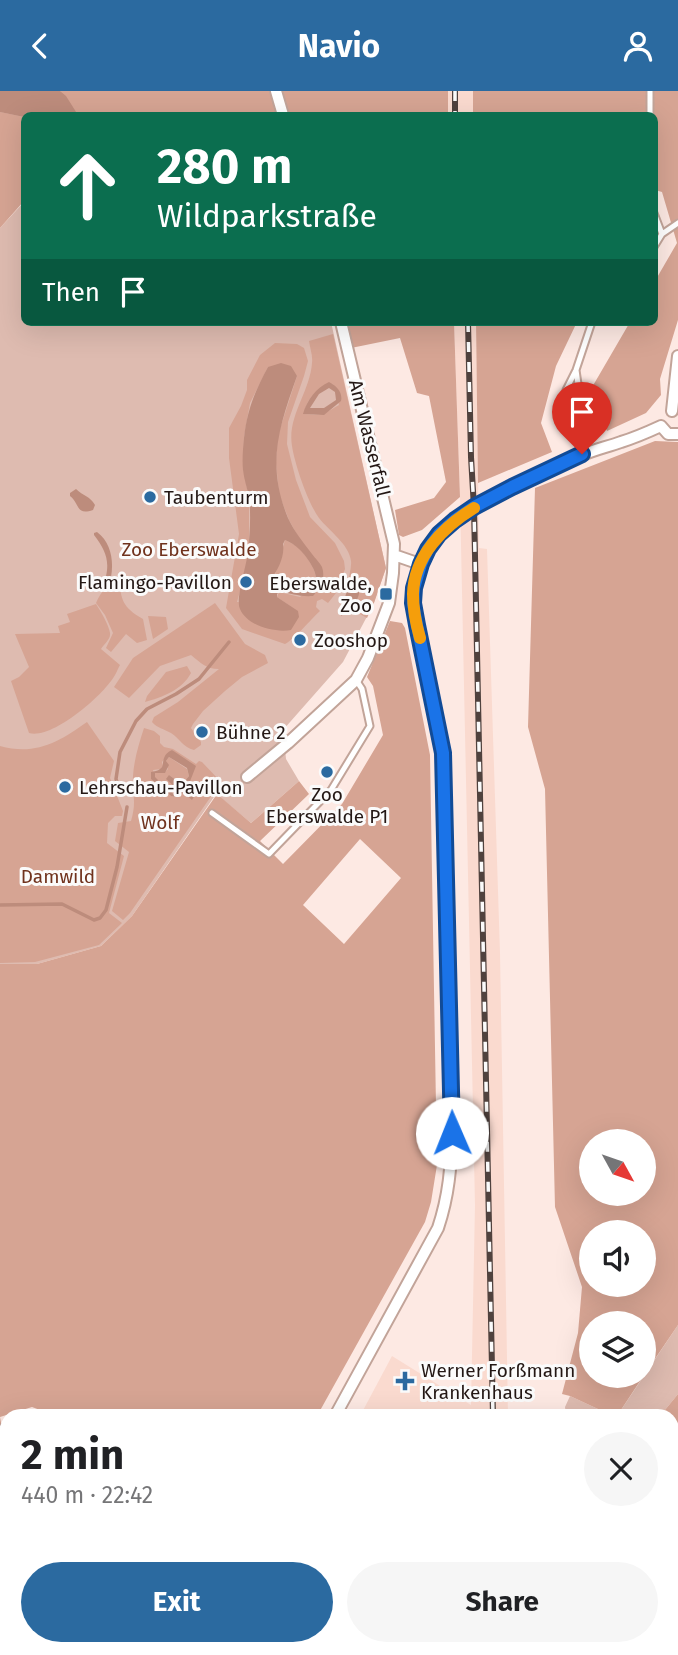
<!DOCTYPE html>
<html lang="en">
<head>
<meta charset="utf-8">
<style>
  body { margin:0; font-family:"Fira Sans",sans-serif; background:#f6f6f6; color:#202124; height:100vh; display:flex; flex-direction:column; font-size:26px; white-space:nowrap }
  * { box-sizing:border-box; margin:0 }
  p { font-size:23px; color:#757577 }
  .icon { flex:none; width:38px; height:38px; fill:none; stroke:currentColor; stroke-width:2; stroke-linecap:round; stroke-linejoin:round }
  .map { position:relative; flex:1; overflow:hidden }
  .details { position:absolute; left:0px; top:1318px; width:679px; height:247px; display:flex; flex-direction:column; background:#fff; border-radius:21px 21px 0 0; box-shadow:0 7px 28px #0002 }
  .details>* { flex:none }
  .banner { position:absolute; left:21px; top:21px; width:637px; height:214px; border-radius:10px; box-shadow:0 7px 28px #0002; background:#0b6e4f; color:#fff; overflow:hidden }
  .needle { width:46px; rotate:130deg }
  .buttons { position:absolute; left:579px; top:1038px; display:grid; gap:14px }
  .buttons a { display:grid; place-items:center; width:77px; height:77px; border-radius:50%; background:#fff; box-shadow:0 7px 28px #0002; font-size:35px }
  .pin { position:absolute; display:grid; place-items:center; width:60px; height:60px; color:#fff; margin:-72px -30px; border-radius:50% 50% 50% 0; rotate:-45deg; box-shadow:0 0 7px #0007 }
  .pin .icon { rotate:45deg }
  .me { position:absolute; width:77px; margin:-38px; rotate:359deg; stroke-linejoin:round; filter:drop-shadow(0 0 5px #0008) }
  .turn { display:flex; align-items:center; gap:24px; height:147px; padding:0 21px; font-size:32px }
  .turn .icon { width:91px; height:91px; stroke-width:2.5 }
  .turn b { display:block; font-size:49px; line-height:60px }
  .then { display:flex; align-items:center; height:66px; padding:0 21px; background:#0003; gap:14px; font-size:26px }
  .round { display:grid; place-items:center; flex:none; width:74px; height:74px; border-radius:37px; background:#f6f6f6 }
  .headline { display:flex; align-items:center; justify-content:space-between; height:119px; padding:0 21px }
  h1 { font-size:42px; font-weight:700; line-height:52px }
  .cta { display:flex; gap:14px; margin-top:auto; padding:14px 21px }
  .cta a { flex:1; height:80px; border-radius:42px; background:#2b6aa0; color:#fff; font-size:28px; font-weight:700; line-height:80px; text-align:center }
  .cta a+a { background:#f6f6f6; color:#202124 }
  header { display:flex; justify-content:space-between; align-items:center; height:91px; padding:0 21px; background:#2b6aa0; color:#fff; font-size:32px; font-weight:700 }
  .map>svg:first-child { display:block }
</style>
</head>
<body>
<header><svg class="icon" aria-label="back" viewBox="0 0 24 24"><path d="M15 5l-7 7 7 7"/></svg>Navio<svg class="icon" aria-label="person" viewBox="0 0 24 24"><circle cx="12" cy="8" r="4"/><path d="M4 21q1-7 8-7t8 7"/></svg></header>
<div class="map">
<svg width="678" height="1564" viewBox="0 0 678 1564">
  <rect width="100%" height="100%" fill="#fde9e3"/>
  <path fill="#fadacf" d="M448,0h25v24h-25z
    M454,231h22l3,226 8,1 13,404 8,463h-148l32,-60 79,49 4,-200 -15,-708z
    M226,1558h325v6h-329z"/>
  <path fill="#debbb0" d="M0,0h236l-49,24h-163v207h307l55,246 -13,37 -30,57 -60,68 3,29 13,22 -48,42 -35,-29 -84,122 -31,30 -64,18h-37v-736l24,-26 -24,14z
    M678,1234v69l-18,22h-43z
    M570,1305l43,20h-47l-1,-9z
    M672,1394l6,1v169h-86l-1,-6h81z"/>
  <path fill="#d6a493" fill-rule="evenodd" d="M60,0h388v24h-370z
    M473,0h205v229l-18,59 1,16 -15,18 -39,18 -16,-42 39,-67h24l1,-41 22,-38 -15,-51 -7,-2 -1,-75h-181z
    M0,21l24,5v84l-24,27z
    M344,231h110l6,175 -38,33 -19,7 -4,-2 -4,-25 39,-12 12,-16 -17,-86 -12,-3 -17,-55 -49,10z
    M476,231h101l-21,44 -15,57 11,29 -74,31z
    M333,243l53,234 -12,35 -7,15 -16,-9 10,-19 -10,-4 -3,2c-1,-9 4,-18 3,-27 -2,-17 -22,-30 -32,-43 -11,-15 -24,-53 -27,-72 -5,-30 18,-54 20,-83 1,-7 -2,-15 -3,-22zM333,293l6,21c-18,10 -14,11 -35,9 4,-18 12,-24 29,-30z
    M275,252l22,1 7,4 4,13 -4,15 -16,46 -1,22 9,36 14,37 25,26 9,18 1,8 -9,24 -8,10 -6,-4 -5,2 -1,6 4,4c-10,9 -25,28 -35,33l-43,-15 -16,-21 13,-74 -10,-76v-30l12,-22 6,-16v-10l13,-25zM268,276l29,9 -19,59 -2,28 3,31 10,26 33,60 -22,17 -21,-5 -2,5 13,9 -53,-4 9,-33 3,-21v-50l-6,-30 1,-31 6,-34z
    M655,350l23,1v883l-34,50v-52h-52v52h52l-27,41h-4l-43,-20 -8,-2 16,-61 4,-46 -27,-80 -10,-418 -17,-62 7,-239zM592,1050h52v52h-52zM592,1141h52v53h-52z
    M285,449c5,2 10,5 14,8 8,8 30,38 7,41 -5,1 -11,-2 -16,-3 -6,-1 -12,-1 -17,-2l-3,-4 5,-5z
    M119,486c2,23 3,30 24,42l4,21 -10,3 -11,-9 -15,18 -5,-4 7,-15 -8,-18 -9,-12c5,-12 13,-19 23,-26z
    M215,512l30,41 20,11 3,8 -26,14 -17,14 -22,20 -10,13 -2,4 10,14v3l-7,5c-11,-3 -14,-11 -23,-17 -7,-4 -14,-5 -19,-11l2,-5 24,-15 41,-33c-13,0 -18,-6 -28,-14l-31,11 -31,32 -15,-11 19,-29z
    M96,513c4,6 13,21 14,29 1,6 -6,11 -9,16l19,16c-2,3 -3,7 -5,10 -11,20 -63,65 -86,58l-18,-52 8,-4 10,-10 -14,-33 45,-1 -2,-7 12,-4 -3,-8z
    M148,525l18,1 2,12 -15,10z
    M390,530l12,2 3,5 25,127 7,410 -6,37 -6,20 -108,194h-275l-2,-6 -8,-3 -32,10 2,11 -2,1v-465h37l64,-18 31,-30 85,-122 34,29 48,-42 10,13 -49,47 23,23 59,-60 41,-69 -10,-49 -6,-9zM360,748l41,39 -57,66 -41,-39z
    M187,575l4,7c-9,17 -28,24 -46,29l2,-6 19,-24z
    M87,631l27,39 -4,17 13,33 -1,5h-7l-7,7 -1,20 17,13 -15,57 13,10 -23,22 -64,17 -35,1v-217c35,10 59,-4 87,-24z
    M144,637l10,3 6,5v7l4,4 9,2 23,15 3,-3 3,1 19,20 -91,131 -7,7 -11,-9 17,-59 -14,-11 3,-18 13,-2c6,-20 1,-26 2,-45 1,-16 6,-33 11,-48zM172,659l20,23 -5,16 8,6 -13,-1 -9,3 -7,-6 2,-3 3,5 6,1v-5l-8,-14 11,8 5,-2 4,-5 -2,-7 -18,-12 -3,4 2,8 -4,4h-9v5l-2,-8 8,-1 2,-3 -1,-4z
    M678,1303v92l-6,-1v-69h-12z
    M10,1558h64l3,6h-72z
    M80,1558h68l-3,5 1,1h-64z"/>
  <path fill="#bd8c7c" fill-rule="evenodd" d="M0,0h60l6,5 12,19h-54v2l-24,-5z
    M281,272l10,3 6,10c-18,51 -31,88 -9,142 6,13 15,24 24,36 3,4 8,9 10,13 4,11 -2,21 -9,29 -15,1 -20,-3 -34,-4l-2,2v3l21,14 1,6 -8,13c-16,3 -44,-4 -51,-21 -5,-10 7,-44 8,-58 2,-17 3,-37 1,-54 -2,-9 -5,-18 -6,-27 -1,-10 0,-22 1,-32 3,-28 11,-47 24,-71zM285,449c5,2 10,5 14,9 8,7 30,37 7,40 -5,1 -11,-2 -16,-3 -6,-1 -12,-1 -17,-1l-3,-5c8,-9 15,-24 13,-36z
    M329,291c8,4 14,11 12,19l-17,14 -21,-1c4,-14 13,-26 26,-32zM329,297l6,4 1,8 -12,8h-14l9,-14z
    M76,398c7,7 14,7 19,16l-2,5c-17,6 -13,-6 -23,-14v-3z
    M97,441c14,10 17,29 14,45l-5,-1c4,-17 -2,-28 -12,-41v-2z
    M359,489l2,4c-2,17 -8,25 -20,32l3,-8 -2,-2 6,-18z
    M172,659l24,16 -9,23 8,6 -3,5 -8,-7 -3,1 -2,3c-7,0 -9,-1 -13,-6l2,-3 6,7 3,-1v-5l-11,-10 3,-4 11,8 5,-2 4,-5 -2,-8 -18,-11 -3,4 3,4 -4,8h-10v4l3,3 -2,3 -5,-4v-7c3,-1 7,-1 9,-3 6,-3 -1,-13 12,-19z"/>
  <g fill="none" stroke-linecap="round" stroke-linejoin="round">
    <path stroke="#bd8c7c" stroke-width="3.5" d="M120,700l-4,-12 4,-27 16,-31 11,-12 29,-15 23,-15 30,-37
      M0,814l62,-1 32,16 6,-2 6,-8 11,-43 10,-60"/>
    <g stroke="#c2a499" stroke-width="9">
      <path id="service" d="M650,0v24
        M654,122l8,21 -8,13
        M662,143l16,-11
        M576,279l7,49 -6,16 5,19
        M577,344l-13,-13 2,-32 10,-20 16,-48
        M212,722l57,41 62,-64 39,-64 -8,-37 -6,-9"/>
    </g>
    <g stroke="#c2a499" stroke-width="14">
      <path id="minor" d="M276,0l7,24
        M672,320l6,-55
        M661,335l7,8h10
        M394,464l26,9
        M247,686l41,-34 68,-63 12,-22 21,-55 4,-30 1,-29 -53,-222
        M335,1325l103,-188c11,-33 13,-61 14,-95l-9,-380 -30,-150c0,-25 9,-51 26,-69 17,-17 38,-28 58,-39 27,-14 55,-28 83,-39 13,-6 27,-9 41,-14 13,-4 27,-10 40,-16
        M0,1340l7,-2
        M77,1558l2,6
        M201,1564l3,-6"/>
    </g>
    <use href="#service" stroke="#fff" stroke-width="5"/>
    <use href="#minor" stroke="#fff" stroke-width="10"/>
    <g stroke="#50423e" stroke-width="6">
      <path id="rail" d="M455,0v24
        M468,231l3,135 3,51 19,908
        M498,1558l1,6"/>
    </g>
    <use href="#rail" stroke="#fbfbfb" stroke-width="3.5" stroke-dasharray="10" stroke-linecap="butt"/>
  </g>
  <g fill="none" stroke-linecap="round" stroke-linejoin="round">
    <g stroke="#114b97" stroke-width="18">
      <path id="route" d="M452,1042l-9,-380 -26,-128 -4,-22 1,-15 7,-24 7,-15 11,-15 16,-14 19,-13 38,-20 70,-33"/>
    </g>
    <use href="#route" stroke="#1a73e8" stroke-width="12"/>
    <path stroke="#f59e0b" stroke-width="12" d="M420,547c-4,-14 -7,-29 -7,-44 1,-38 30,-67 61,-86"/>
  </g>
  <g fill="#2b6aa0" stroke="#fbfbfb" stroke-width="2.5">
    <circle cx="150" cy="406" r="7"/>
    <circle cx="246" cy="491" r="7"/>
    <rect x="379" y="496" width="14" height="14" rx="3.5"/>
    <circle cx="300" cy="549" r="7"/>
    <circle cx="202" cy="641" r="7"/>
    <circle cx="327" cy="681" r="7"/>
    <circle cx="65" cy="696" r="7"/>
    <path d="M401.5 1279.5h7v7h7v7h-7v7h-7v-7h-7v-7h7z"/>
  </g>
  <g text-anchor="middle" stroke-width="6" stroke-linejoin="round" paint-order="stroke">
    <g font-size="19" fill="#231714" stroke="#fbfbfb">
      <text transform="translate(370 347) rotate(76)" y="7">Am Wasserfall</text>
    </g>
    <g font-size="19" fill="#231714" stroke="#fbfbfb" text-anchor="start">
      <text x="164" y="413">Taubenturm</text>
      <text x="232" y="498" text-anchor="end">Flamingo-Pavillon</text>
      <text x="372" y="499" text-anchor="end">Eberswalde,<tspan x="372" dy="22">Zoo</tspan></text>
      <text x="314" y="556">Zooshop</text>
      <text x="216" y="648">Bühne 2</text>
      <text x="79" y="703">Lehrschau-Pavillon</text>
      <text x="327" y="710" text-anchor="middle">Zoo<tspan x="327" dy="22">Eberswalde P1</tspan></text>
      <text x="421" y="1286">Werner Forßmann<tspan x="421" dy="22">Krankenhaus</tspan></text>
    </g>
    <g font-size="19" fill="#70321d" stroke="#fbfbfb">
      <text x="189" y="465">Zoo Eberswalde</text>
      <text x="160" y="738">Wolf</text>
      <text x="58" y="792">Damwild</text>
    </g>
  </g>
</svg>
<div class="buttons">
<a><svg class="needle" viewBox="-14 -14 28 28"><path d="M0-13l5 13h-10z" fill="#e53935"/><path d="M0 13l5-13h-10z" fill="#757577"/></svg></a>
<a><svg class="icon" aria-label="sound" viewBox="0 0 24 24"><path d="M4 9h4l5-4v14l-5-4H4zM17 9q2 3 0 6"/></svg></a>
<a><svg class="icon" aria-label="layers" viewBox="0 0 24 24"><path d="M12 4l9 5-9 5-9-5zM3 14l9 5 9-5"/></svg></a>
</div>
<div class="pin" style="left:582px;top:363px;background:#d93025"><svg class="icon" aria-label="arrive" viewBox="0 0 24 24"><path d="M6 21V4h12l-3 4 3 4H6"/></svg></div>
<svg class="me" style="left:452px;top:1042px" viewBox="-20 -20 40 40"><circle r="19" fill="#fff"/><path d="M0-13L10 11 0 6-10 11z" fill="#1a73e8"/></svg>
<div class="banner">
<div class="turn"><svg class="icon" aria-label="ahead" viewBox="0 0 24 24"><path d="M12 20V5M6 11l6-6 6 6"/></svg><div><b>280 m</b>Wildparkstraße</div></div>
<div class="then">Then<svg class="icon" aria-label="arrive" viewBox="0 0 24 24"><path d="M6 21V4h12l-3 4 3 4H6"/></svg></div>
</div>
<section class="details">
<div class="headline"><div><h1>2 min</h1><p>440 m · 22:42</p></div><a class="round"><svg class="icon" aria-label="close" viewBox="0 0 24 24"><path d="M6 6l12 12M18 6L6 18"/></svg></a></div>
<div class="cta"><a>Exit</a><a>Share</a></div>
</section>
</div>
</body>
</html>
